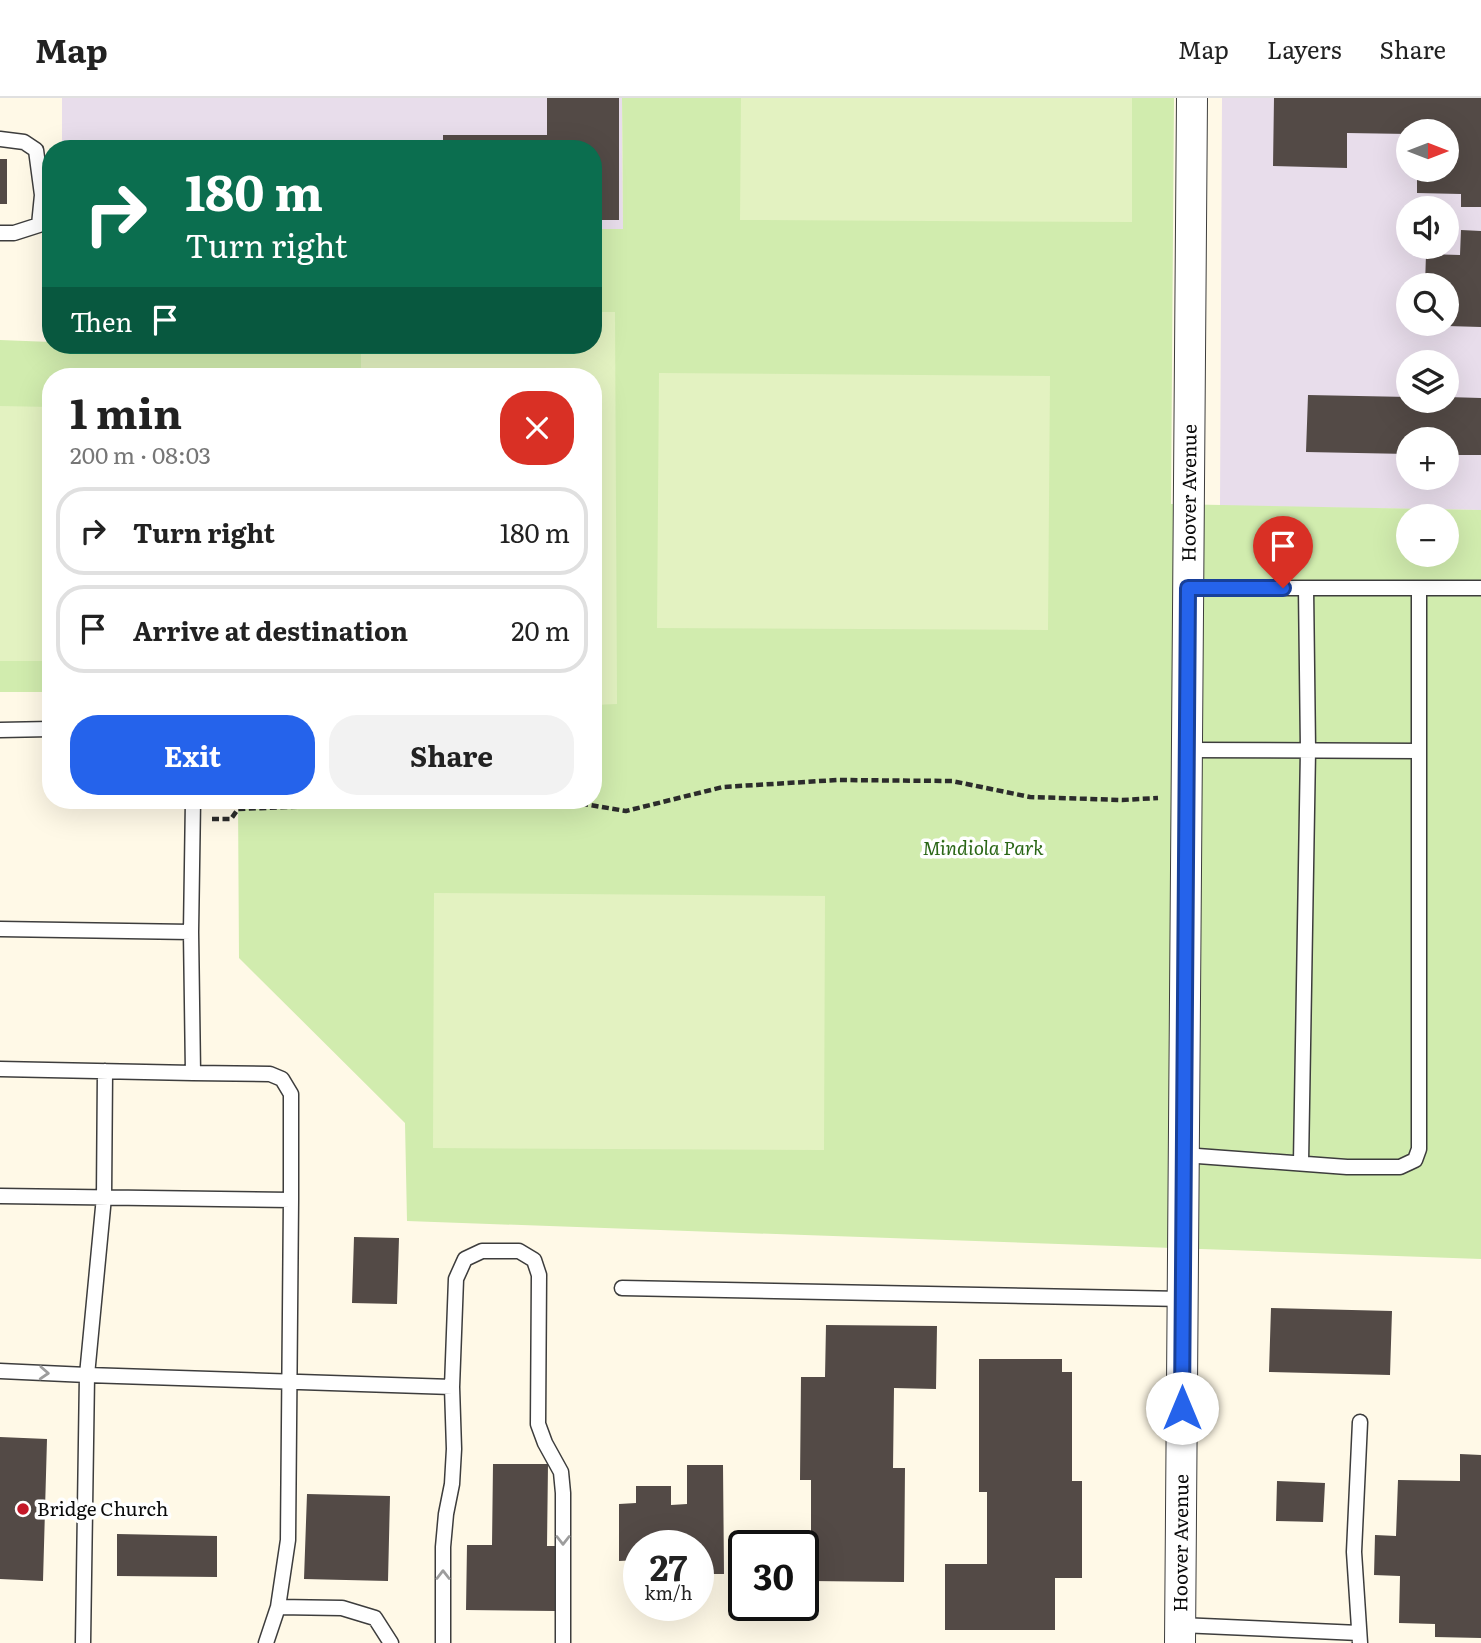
<!DOCTYPE html>
<html lang="en">
<head>
<meta charset="utf-8">
<style>
  body { margin:0; font-family:Literata,serif; background:#f2f2f2; color:#222; height:100vh; display:flex; flex-direction:column; font-size:26px; white-space:nowrap }
  * { box-sizing:border-box; margin:0 }
  p { font-size:23px; color:#767676 }
  .icon { flex:none; width:38px; height:38px; fill:none; stroke:currentColor; stroke-width:2; stroke-linecap:round; stroke-linejoin:round }
  .map { position:relative; flex:1; overflow:hidden }
  .side { position:absolute; left:42px; top:270px; width:560px; height:441px; display:flex; flex-direction:column; background:#fff; border-radius:28px; box-shadow:0 7px 28px #0002 }
  .side>* { flex:none }
  .guide { position:absolute; left:42px; top:42px; width:560px; height:214px; border-radius:28px; box-shadow:0 7px 28px #0002; background:#0b6e4f; color:#fff; overflow:hidden }
  .needle { width:46px; rotate:90deg }
  .fabs { position:absolute; left:1396px; top:21px; display:grid; gap:14px }
  .fabs a { display:grid; place-items:center; width:63px; height:63px; border-radius:50%; background:#fff; box-shadow:0 7px 28px #0002; font-size:35px }
  .speed { position:absolute; left:623px; top:1432px; display:flex; gap:14px; font-size:35px; font-weight:700; text-align:center }
  .speed>* { display:grid; place-content:center; width:91px; height:91px; border-radius:50%; background:#fff; box-shadow:0 7px 28px #0002; line-height:1 }
  .speed small { font-size:18px; font-weight:400 }
  .speed .limit { border:4px solid #111; border-radius:10px; background:#fff; color:#111 }
  .pin { position:absolute; display:grid; place-items:center; width:60px; height:60px; color:#fff; margin:-72px -30px; border-radius:50% 50% 50% 0; rotate:-45deg; box-shadow:0 0 7px #0007 }
  .pin .icon { rotate:45deg }
  .me { position:absolute; width:77px; margin:-38px; rotate:0deg; stroke-linejoin:round; filter:drop-shadow(0 0 5px #0008) }
  .turn { display:flex; align-items:center; gap:24px; height:147px; padding:0 28px; font-size:32px }
  .turn .icon { width:91px; height:91px; stroke-width:2.5 }
  .turn b { display:block; font-size:49px; line-height:60px }
  .then { display:flex; align-items:center; height:66px; padding:0 28px; background:#0003; gap:14px; font-size:26px }
  .round { display:grid; place-items:center; flex:none; width:74px; height:74px; border-radius:28px; background:#f2f2f2 }
  .headline { display:flex; align-items:center; justify-content:space-between; height:119px; padding:0 28px }
  h1 { font-size:42px; font-weight:700; line-height:52px }
  .button { display:flex; gap:14px; margin-top:auto; padding:14px 28px }
  .button a { flex:1; height:80px; border-radius:28px; background:#2563eb; color:#fff; font-size:28px; font-weight:700; line-height:80px; text-align:center }
  .button a+a { background:#f2f2f2; color:#222 }
  ul { padding:0; list-style:none }
  li { display:flex; align-items:center; gap:21px; height:88px; margin:0 14px 10px; padding:0 14px; border:4px solid #e0e0e0; border-radius:28px }
  li div { flex:1 }
  li b { display:block; font-size:26px }
  li em { font-style:normal }
  header { display:flex; align-items:center; gap:42px; box-sizing:border-box; height:98px; padding:0 35px; background:#fff; border-bottom:2px solid #e0e0e0 }
  header strong { font-size:33px }
  nav { display:flex; gap:38px; margin-inline-start:auto; font-size:24px }
  .map>svg:first-child { display:block }
</style>
</head>
<body>
<header>
<strong>Map</strong>
<nav><a>Map</a><a>Layers</a><a>Share</a></nav>
</header>
<div class="map">
<svg width="1481" height="1545" viewBox="0 0 1481 1545">
  <rect width="100%" height="100%" fill="#fff9e7"/>
  <path fill="#e8ddeb" fill-rule="evenodd" d="M62,0h560l1,131h-30v-80h-531z
    M1222,0h259v412l-261,-4zM1409,33h38v39h-38zM1409,110h38v39h-38zM1409,187h38v39h-38zM1409,264h38v39h-38zM1409,341h38v39h-38z"/>
  <path fill="#d1ecae" fill-rule="evenodd" d="M622,0h552l-3,406 310,6v749l-1074,-38 -2,-98 -166,-165 -1,-158h355v-424h-542v316h-51v-352l51,2v3h542v-116h30zM1409,418h38v39h-38z"/>
  <path fill="#e3f2c1" d="M741,0h391v124l-392,-2z
    M593,214h22l2,392 -24,1v-329h-232v-31h232z
    M659,275l391,3 -2,254 -391,-2z
    M0,308l51,1v254h-51z
    M434,795l391,3 -1,254 -391,-2z"/>
  <path fill="#534a46" d="M547,0h72v122h-26v-71h-150v-14h104z
    M1274,0h207v109h-20v-13l-44,-1v-23h30v-39h-38v3l-62,-1v35l-74,-2z
    M0,61h7v45h-7z
    M1461,132l20,1v96l-34,-1v-41h-22l1,-31 34,1z
    M1308,297l101,2v4h38v-4l34,1v57h-34v-16h-38v15l-103,-2z
    M354,1139l45,1 -2,66 -45,-1z
    M1271,1210l121,3 -2,64 -121,-3z
    M826,1227l111,1 -1,63 -42,-1 -1,80h12l-1,114 -93,-1v-101h-11l1,-103h24z
    M979,1261h83v13h10v109h10v97h-27v52h-110v-66h42v-72h-8z
    M0,1339l47,2 -4,142 -43,-2z
    M1460,1356l21,1v183l-46,-1v-13l-36,-1 1,-47 -26,-1 1,-40 21,1 2,-56 62,1z
    M493,1366h55l-1,82h10l-1,65 -90,-1 1,-65h25z
    M687,1367h36l1,109h-26v-29h-59v15l-20,1v-57l17,-1v-17h35v19l16,-1z
    M1277,1383l48,2 -2,39 -47,-1z
    M307,1396l83,2 -2,85 -84,-2z
    M117,1436l100,2v41l-100,-1z"/>
  <g fill="none" stroke-linecap="round" stroke-linejoin="round">
    <g stroke="#3d3d3d" stroke-width="17">
      <path id="service" d="M0,41l24,3 12,8 6,45 -3,30 -25,8h-14
        M1188,490h293
        M0,632l51,-1
        M1187,652l232,1
        M0,831l191,3
        M0,971l193,4 -2,-141 2,-132
        M193,975l77,1 12,5 9,15v106l-3,340 -10,67 -12,36
        M1184,1057l163,12h53l15,-7 4,-11v-561
        M1301,1065l7,-413 -2,-162
        M0,1098l291,4
        M622,1190l561,11
        M0,1273l87,4 365,12
        M278,1509l64,1 33,10 16,25
        M1180,1527l179,8
        M83,1545l4,-268 17,-178 1,-126
        M443,1545v-96l3,-33 6,-30 2,-35 -2,-62 4,-108 9,-20 17,-8h37l15,9 5,15 -1,149 7,19 16,29 2,21v150
        M1360,1545l-6,-91 6,-130"/>
    </g>
    <g stroke="#3d3d3d" stroke-width="32">
      <g id="minor">
        <path id="s1" d="M1180,1545l12,-1545"/>
      </g>
    </g>
    <path stroke="#2c2c2c" stroke-width="4.5" stroke-dasharray="7 3.5" stroke-linecap="butt" d="M529,702h31l66,11 97,-24 114,-7 115,1 78,16 92,3 36,-2
      M212,721h19l7,-10 227,-9"/>
    <use href="#service" stroke="#fff" stroke-width="14"/>
    <use href="#minor" stroke="#fff" stroke-width="30"/>
  </g>
  <defs><path id="oneway-chevron" d="M-2-3.5L2.5 0L-2 3.5" fill="none" stroke-width="1.6" stroke-linecap="round" stroke-linejoin="round" transform="scale(1.75)"/></defs>
  <g stroke="#9d9d9d">
    <use href="#oneway-chevron" transform="translate(44 1275) rotate(3)"/>
    <use href="#oneway-chevron" transform="translate(563 1442) rotate(90)"/>
    <use href="#oneway-chevron" transform="translate(443 1477) rotate(-90)"/>
  </g>
  <g fill="none" stroke-linecap="round" stroke-linejoin="round">
    <g stroke="#184099" stroke-width="18">
      <path id="route" d="M1182,1310l6,-820h95"/>
    </g>
    <use href="#route" stroke="#2563eb" stroke-width="12"/>
  </g>
  <circle fill="#c41828" stroke="#fff" stroke-width="2.5" cx="23" cy="1411" r="7"/>
  <g text-anchor="middle" stroke-width="7" stroke-linejoin="round" paint-order="stroke">
    <g font-size="19" fill="#0a0a0a" stroke="#fff">
      <text dy="7" stroke="none"><textPath href="#s1" startOffset="1150">Hoover Avenue</textPath></text>
      <text dy="7" stroke="none"><textPath href="#s1" startOffset="100">Hoover Avenue</textPath></text>
    </g>
    <g font-size="19" font-style="italic" fill="#2a6616" stroke="#fff">
      <text x="983" y="757">Mindiola Park</text>
    </g>
    <g font-size="19" fill="#0a0a0a" stroke="#fff" text-anchor="start">
      <text x="37" y="1418">Bridge Church</text>
    </g>
  </g>
</svg>
<div class="fabs">
<a><svg class="needle" viewBox="-14 -14 28 28"><path d="M0-13l5 13h-10z" fill="#e53935"/><path d="M0 13l5-13h-10z" fill="#767676"/></svg></a>
<a><svg class="icon" aria-label="sound" viewBox="0 0 24 24"><path d="M4 9h4l5-4v14l-5-4H4zM17 9q2 3 0 6"/></svg></a>
<a><svg class="icon" aria-label="search" viewBox="0 0 24 24"><circle cx="10" cy="10" r="6"/><path d="M15 15l6 6"/></svg></a>
<a><svg class="icon" aria-label="layers" viewBox="0 0 24 24"><path d="M12 4l9 5-9 5-9-5zM3 14l9 5 9-5"/></svg></a>
<a>+</a>
<a>−</a>
</div>
<div class="speed"><div>27<small>km/h</small></div><div class="limit">30</div></div>
<div class="pin" style="left:1283px;top:490px;background:#d93025"><svg class="icon" aria-label="arrive" viewBox="0 0 24 24"><path d="M6 21V4h12l-3 4 3 4H6"/></svg></div>
<svg class="me" style="left:1182px;top:1310px" viewBox="-20 -20 40 40"><circle r="19" fill="#fff"/><path d="M0-13L10 11 0 6-10 11z" fill="#2563eb"/></svg>
<div class="guide">
<div class="turn"><svg class="icon" aria-label="right" viewBox="0 0 24 24"><path d="M7 20v-9h11M14 6l5 5-5 5"/></svg><div><b>180 m</b>Turn right</div></div>
<div class="then">Then<svg class="icon" aria-label="arrive" viewBox="0 0 24 24"><path d="M6 21V4h12l-3 4 3 4H6"/></svg></div>
</div>
<section class="side">
<div class="headline"><div><h1>1 min</h1><p>200 m · 08:03</p></div><a class="round" style="background:#d93025;color:#fff"><svg class="icon" aria-label="close" viewBox="0 0 24 24"><path d="M6 6l12 12M18 6L6 18"/></svg></a></div>
<ul>
<li><svg class="icon" aria-label="right" viewBox="0 0 24 24"><path d="M7 20v-9h11M14 6l5 5-5 5"/></svg><div><b>Turn right</b></div><em>180 m</em></li>
<li><svg class="icon" aria-label="arrive" viewBox="0 0 24 24"><path d="M6 21V4h12l-3 4 3 4H6"/></svg><div><b>Arrive at destination</b></div><em>20 m</em></li>
</ul>
<div class="button"><a>Exit</a><a>Share</a></div>
</section>
</div>
</body>
</html>
